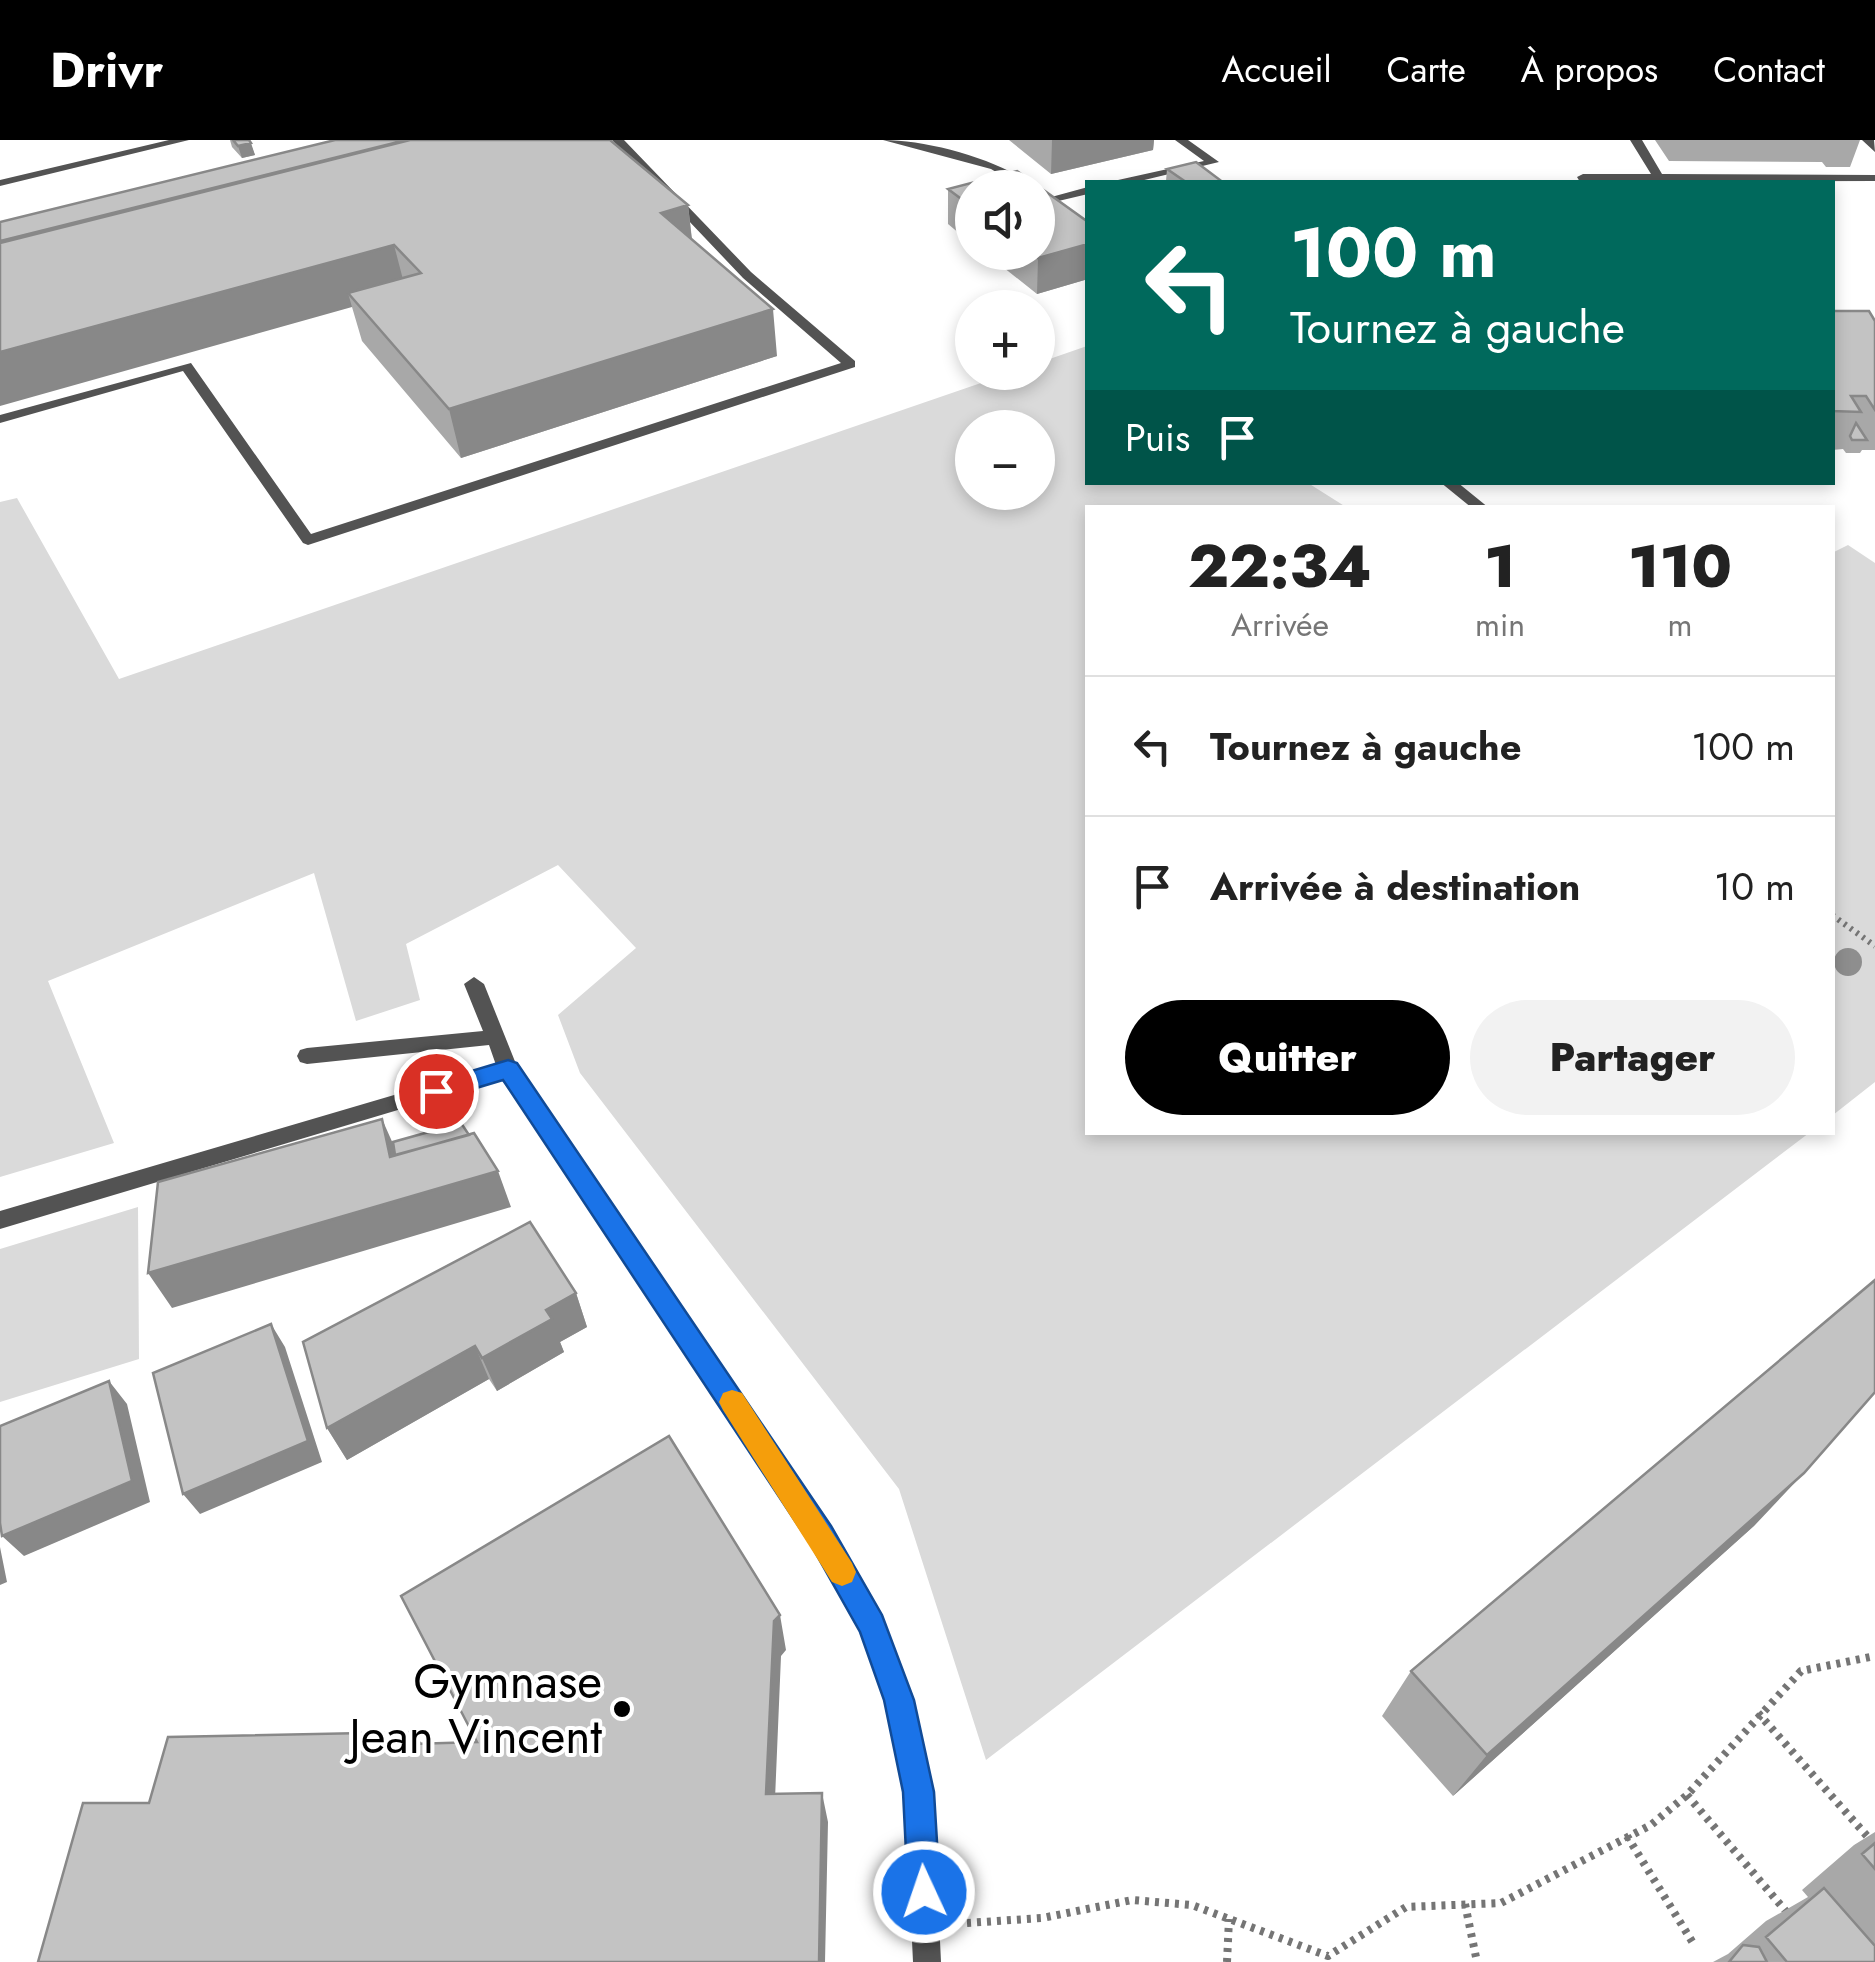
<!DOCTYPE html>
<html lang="fr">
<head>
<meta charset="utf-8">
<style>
  body { margin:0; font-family:Jost,sans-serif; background:#f2f2f2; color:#222; height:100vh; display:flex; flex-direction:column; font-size:38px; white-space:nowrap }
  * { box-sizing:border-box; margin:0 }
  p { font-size:32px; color:#767676 }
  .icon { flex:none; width:55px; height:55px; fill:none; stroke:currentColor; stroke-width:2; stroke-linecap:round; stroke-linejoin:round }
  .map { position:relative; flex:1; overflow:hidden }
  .side { position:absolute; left:1085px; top:365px; width:750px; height:630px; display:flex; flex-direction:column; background:#fff; border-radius:0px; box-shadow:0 5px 15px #0003 }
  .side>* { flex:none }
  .top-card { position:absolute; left:1085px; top:40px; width:750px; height:305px; border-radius:0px; box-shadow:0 5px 15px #0003; background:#00695c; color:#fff; overflow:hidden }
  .fabs { position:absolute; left:955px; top:30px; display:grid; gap:20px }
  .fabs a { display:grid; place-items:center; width:100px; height:100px; border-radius:50%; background:#fff; box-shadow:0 5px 15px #0003; font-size:50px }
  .pin { position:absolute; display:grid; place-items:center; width:85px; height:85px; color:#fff; margin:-42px; border:5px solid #fff; border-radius:50%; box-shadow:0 2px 10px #0007 }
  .me { position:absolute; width:110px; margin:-55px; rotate:357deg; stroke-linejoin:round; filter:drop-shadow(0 0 8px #0008) }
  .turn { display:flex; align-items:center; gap:35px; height:210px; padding:0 40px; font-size:45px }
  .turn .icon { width:130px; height:130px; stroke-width:2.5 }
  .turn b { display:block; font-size:70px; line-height:85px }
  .then { display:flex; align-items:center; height:95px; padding:0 40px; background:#0003; gap:20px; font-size:38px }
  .eta { display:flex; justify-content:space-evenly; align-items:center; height:170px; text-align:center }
  .eta b { font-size:60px; font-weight:800; line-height:70px }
  .action { display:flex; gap:20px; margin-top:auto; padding:20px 40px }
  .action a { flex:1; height:115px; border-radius:60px; background:#000; color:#fff; font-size:40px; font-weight:800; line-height:115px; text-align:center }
  .action a+a { background:#f2f2f2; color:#222 }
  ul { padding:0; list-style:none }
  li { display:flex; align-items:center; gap:30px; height:140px; padding:0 40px; border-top:2px solid #e0e0e0 }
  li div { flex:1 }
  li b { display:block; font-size:38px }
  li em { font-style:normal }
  header { display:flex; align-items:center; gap:60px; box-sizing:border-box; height:140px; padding:0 50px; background:#000; color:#fff }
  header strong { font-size:48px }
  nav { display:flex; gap:55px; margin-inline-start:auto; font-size:35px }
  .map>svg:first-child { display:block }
</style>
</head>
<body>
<header>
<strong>Drivr</strong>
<nav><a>Accueil</a><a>Carte</a><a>À propos</a><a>Contact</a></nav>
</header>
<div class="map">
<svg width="1875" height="1822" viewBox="0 0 1875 1822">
  <rect width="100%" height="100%" fill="#fff"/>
  <path fill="#dadada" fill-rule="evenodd" d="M1087,206l1,136 220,1 38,24 -258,1v624l721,1 -823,627 -87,-271 -319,-416 -22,-58 78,-67 -78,-83 -152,79 14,56 -64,21 -42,-148 -266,108 66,162 -114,34v-675l17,-4 102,181 891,-306 28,-1v-9zM972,288h66v64h-66z
    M1848,405l27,18v519l-42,33 -1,-562z
    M138,1067l1,152 -139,43v-153z"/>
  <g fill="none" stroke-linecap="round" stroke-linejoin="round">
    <path stroke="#757575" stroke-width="6" stroke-dasharray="2.5 5" stroke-linecap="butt" d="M1832,775l43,31"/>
    <path stroke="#757575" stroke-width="8" stroke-dasharray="4 6" stroke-linecap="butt" d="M1758,1573l117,132
      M1687,1655l103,121
      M1627,1696l66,107
      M1465,1764l12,58
      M967,1783l75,-5 90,-18 60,5 136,51 78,-49 95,-4 150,-78 36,-30 114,-124 74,-15
      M1227,1822l2,-43"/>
    <path fill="#535353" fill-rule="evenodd" d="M169,0h20l-189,46v-6z
      M612,0h12l127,132 104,89v6l-547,178 -5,-2 -120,-172 -183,52v-8l191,-52 120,171 530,-171 -98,-85z
      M883,0c46,0 118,20 154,48h-14l-32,-19z
      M1175,0h13l31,22 -83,20h-19l1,-2 86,-19z
      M1630,0h12l20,34 213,1v6l-295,1 -3,-5 6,-3h68z
      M1862,0h12l1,12z
      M1088,47v7l-38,9 -6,-4z
      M1440,342h17l32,26h-17z
      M474,837l10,7 34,85 -3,6 -515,154v-18l496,-146 -7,-20 -182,19 -7,-2 -3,-6 3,-6 7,-2 176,-17 -19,-47z"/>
    <path fill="#535353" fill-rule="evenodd" d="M508,921l7,2 315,464 51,89 31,84 21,92 8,170h-28l-8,-170 -19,-92 -25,-69 -49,-88 -311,-468 -3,-6 3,-6z"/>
  </g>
  <circle fill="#8e8e8e" cx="1848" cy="822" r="14"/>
  <path fill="#a8a8a8" d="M230,0h19l6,15 -13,3 -10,-11z
    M1009,0h145l-1,10 -102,24z
    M1655,0h205l-10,27h-24l-4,-5 -153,-1z
    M1167,29l53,13h-52l-2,-1z
    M1017,31l71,51v57l-51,15 -53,-42h54v-64h-66v56l-24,-20v-35z
    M688,65l4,34 85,117 -316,102 -99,-117 -10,-34 -352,-85z
    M1832,171l43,10v129h-13l-2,3h-14l-3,-4 -11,1z
    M576,1153l11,34 -27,15 4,10 -67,39 -8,-12 -142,81 -20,-32z
    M1755,1385l-302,271 -71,-80 29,-45z
    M1875,1692v130h-162l15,-8 38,-33 42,-24 -6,-7 52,-45z"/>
  <path fill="#888" d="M1052,0h102l-1,10 -102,24z
    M251,3l4,12 -13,3 -4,-12z
    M688,65l5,46 -32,-38z
    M1088,104v35l-51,15 1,-36z
    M394,105l12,46 -58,2 4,14 -352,99v-54z
    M773,169l4,47 -316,102 -12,-49z
    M382,979l16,36 -8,2z
    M498,1031l13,36 -339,101 -24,-35z
    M576,1153l11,34 -27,15 4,10 -67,39 -15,-33 64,-48z
    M271,1184l14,23 37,115 -122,52 -17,-20z
    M475,1206l14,33 -142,81 -20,-32z
    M109,1241l18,23 23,98 -126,54 -22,-20z
    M1804,1333l-49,52 -302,271 34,-41z
    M0,1407l7,35 -7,3z
    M780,1475l6,35 -5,6 -7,167 -8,-29 8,-173z
    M413,1592l24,31 -25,-19z
    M822,1653l6,29 -3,140h-6z"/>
  <path fill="#c3c3c3" stroke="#888" stroke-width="2.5" d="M233,0h16l2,3 -13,3z
    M335,0h71l-406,101v-19z
    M410,0h200l78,65 -27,8 112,96 -324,100 -101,-116 73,-20 -27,-28 -394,107v-109z
    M1196,22l24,18 -10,2h-24l-19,-13z
    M1017,31l71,51v22l-50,14 -6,-6h6v-64h-66v19l-24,-18z
    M1832,171h37l6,10v89l-9,-14h-15l10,16 -29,-1z
    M1856,283l11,17h-15l-2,-4z
    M382,979l8,38 84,-24 24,38 -350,102 10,-91z
    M461,983l8,12 -74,20 -2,-13z
    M530,1082l46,71 -30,17 6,9 -70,39 -7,-12 -148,82 -24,-86z
    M1875,1140v112l-71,81 -317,282 -76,-84z
    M271,1184l37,117 -125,53 -30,-121z
    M109,1241l23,100 -130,55 -2,-13v-97z
    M669,1296l111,179 -6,6 -8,173 56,-1 -3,169h-781l45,-159h66l19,-66 245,-5 -1,12 65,-2 -76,-146z
    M1875,1703v26l-13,-15z
    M1824,1748l51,58v16h-88l-21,-25z
    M1743,1805l16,2 8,15h-38z"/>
  <path fill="#1a73e8" stroke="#114b97" stroke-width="2.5" d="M508,920l9,3 314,463 51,89 32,85 20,92 6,100 -5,12 -11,4 -11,-4 -5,-12 -5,-100 -19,-92 -24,-68 -49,-87 -308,-465 -67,20 -12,-9 4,-7z"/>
  <path fill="#f59e0b" d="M732,1250l10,3 110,170 4,9 -4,10 -10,4 -10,-4 -109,-172 -4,-8 4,-9z"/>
  <circle fill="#000" stroke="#fff" stroke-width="4" cx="622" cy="1569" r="10"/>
  <g text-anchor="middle" stroke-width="8" stroke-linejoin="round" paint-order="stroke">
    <g font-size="48" fill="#000" stroke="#fff" text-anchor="end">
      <text x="602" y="1558">Gymnase<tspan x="602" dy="55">Jean Vincent</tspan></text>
    </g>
  </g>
</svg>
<div class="fabs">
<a><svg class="icon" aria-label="sound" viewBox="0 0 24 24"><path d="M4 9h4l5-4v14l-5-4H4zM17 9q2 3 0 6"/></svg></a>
<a>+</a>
<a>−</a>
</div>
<div class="pin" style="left:436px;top:951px;background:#d93025"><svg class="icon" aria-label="arrive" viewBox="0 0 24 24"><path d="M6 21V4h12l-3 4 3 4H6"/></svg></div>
<svg class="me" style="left:924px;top:1752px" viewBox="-20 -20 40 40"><circle r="17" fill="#1a73e8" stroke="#fff" stroke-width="3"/><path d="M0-11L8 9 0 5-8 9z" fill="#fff"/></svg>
<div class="top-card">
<div class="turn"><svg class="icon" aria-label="left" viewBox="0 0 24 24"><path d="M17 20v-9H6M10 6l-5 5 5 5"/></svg><div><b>100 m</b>Tournez à gauche</div></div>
<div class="then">Puis<svg class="icon" aria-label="arrive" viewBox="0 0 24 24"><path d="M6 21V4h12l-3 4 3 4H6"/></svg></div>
</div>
<section class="side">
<div class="eta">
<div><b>22:34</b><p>Arrivée</p></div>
<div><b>1</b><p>min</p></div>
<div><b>110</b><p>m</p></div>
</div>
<ul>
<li><svg class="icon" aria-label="left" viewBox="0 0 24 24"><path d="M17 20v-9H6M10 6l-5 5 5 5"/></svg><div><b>Tournez à gauche</b></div><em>100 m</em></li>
<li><svg class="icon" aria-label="arrive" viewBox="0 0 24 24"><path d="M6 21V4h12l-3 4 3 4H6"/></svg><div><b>Arrivée à destination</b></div><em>10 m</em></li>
</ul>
<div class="action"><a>Quitter</a><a>Partager</a></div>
</section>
</div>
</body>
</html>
